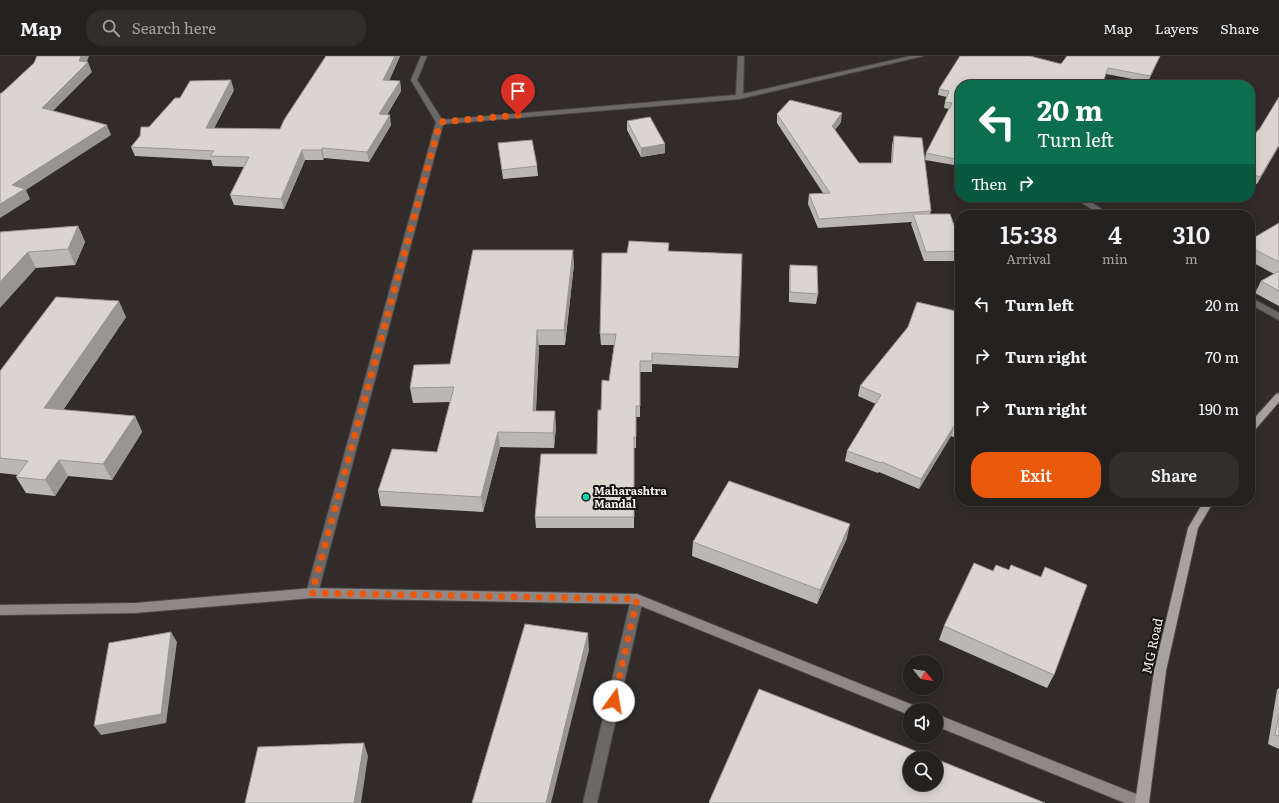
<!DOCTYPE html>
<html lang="en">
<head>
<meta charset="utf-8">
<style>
  body { margin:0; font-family:Literata,serif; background:#312e2c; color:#f1f3f6; height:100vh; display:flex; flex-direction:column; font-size:15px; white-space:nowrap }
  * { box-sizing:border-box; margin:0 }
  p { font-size:13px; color:#a3a3a4 }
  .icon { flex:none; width:22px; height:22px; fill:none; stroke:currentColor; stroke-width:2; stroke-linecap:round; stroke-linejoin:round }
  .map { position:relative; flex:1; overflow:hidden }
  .panel { position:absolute; left:955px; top:154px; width:300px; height:296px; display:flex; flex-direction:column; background:#25211f; border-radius:16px; box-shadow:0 2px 10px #0003,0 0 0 1px #423e3d }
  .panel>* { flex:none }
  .top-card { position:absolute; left:955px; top:24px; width:300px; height:122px; border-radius:16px; box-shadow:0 2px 10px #0003,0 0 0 1px #423e3d; background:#0b6e4f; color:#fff; overflow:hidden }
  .needle { width:26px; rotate:120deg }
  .buttons { position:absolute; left:903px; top:599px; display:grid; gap:8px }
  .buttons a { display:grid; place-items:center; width:40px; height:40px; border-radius:50%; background:#25211f; box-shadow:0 2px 10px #0003,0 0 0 1px #423e3d; font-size:20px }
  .pin { position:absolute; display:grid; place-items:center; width:34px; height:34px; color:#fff; margin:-41px -17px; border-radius:50% 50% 50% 0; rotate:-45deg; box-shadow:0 0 4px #0007 }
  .pin .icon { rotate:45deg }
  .me { position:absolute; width:44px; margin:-22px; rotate:13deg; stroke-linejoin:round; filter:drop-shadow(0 0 3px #0008) }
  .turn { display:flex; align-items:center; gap:14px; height:84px; padding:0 16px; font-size:18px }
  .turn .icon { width:52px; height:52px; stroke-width:2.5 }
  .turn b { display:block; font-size:28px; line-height:34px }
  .then { display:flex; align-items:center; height:38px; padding:0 16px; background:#0003; gap:8px; font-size:15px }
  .eta { display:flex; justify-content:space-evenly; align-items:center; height:68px; text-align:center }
  .eta b { font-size:24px; font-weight:600; line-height:28px }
  .cta { display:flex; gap:8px; margin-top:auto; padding:8px 16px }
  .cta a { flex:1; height:46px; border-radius:16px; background:#ea580c; color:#fff; font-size:16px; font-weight:600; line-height:46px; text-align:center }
  .cta a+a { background:#312e2c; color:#f1f3f6 }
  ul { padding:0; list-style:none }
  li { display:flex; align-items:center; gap:12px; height:52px; padding:0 16px }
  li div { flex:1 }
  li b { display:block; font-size:15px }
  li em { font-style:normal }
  header { display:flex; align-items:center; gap:24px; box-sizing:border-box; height:56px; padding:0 20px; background:#25211f; border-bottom:1px solid #423e3d }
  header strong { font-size:19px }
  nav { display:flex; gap:22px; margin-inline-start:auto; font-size:14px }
  .search { width:280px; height:36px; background:#312e2c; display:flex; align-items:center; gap:10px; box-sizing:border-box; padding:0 14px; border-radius:16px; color:#a3a3a4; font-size:15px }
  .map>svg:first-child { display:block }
</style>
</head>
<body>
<header>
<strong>Map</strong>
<div class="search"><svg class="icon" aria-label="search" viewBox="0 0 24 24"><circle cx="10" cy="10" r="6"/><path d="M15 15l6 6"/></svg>Search here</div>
<nav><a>Map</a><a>Layers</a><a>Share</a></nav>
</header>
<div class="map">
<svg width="1279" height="747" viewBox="0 0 1279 747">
  <rect width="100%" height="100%" fill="#312c29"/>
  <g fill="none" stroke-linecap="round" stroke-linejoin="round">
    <g stroke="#4c4845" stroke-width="2">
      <path id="minor" d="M421,0h6l-10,24 25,40 294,-25 2,-39h6l-1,38 168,-38h12l-184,43 -296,25 -125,469 -2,3 -4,2 -4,-2 -2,-3 130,-471 -25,-42z
        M1073,141h10l28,18h-10z
        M1250,241l29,16v7l-29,-16z
        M637,538l4,2 2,3 -46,204h-14l48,-204 2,-3z"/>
    </g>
    <g stroke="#4c4845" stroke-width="2">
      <path id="secondary" d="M312,532l325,6 278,112 2,4h-7v5l-3,-1 -271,-110 -324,-6 -177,15 -135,2v-10l135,-2z
        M936,658l210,84 2,5h-23l-189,-77z"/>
    </g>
    <g stroke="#4c4845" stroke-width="2">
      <path id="primary" d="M1279,337v9l-25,29 -4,2v-10l26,-29z
        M1204,445h10l-16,27 -32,143 -17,132h-14l19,-132 34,-143z"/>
    </g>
    <use href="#minor" fill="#6b6867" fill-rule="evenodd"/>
    <use href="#secondary" fill="#8e8888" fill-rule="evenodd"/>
    <use href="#primary" fill="#a8a1a1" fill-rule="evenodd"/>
  </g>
  <path fill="#bbb7b2" d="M400,0l-11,25h11l1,10 -14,24 4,10 -22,37 -45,-4 -1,2h-18l-21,49 -50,-4 -4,-10 14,-28 -31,-1 -2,-6 -76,-4 -4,-9 18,-20 85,-37 -20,38 66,1z
    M1160,0l-12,26 -42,-8 -146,11v81l-35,-6 1,-7 23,-44 -5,-1 1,-6 2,-5 -9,-2 1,-6 122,-25z
    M1279,41v49l-22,38 -7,-2v-40l9,-12z
    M777,58l64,8 -6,8 24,33h32l1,-18 2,-9 37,75 -1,3 25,14h5v33h-36l-13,-37 1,-2 -94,6 -10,-24 1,-10 14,-1 -46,-70z
    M627,65l38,32 -24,4 -14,-27z
    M498,87l39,23 1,10 -35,3z
    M1085,141h11l-3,5z
    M1279,167v83l-24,-13 6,-12 13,-7 -24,-13v-21z
    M78,170l7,16 -10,23 -39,3 -36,-36z
    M669,195l70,106 -1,11 -86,-4v8h-12v45h-4v31h-2v80h-98l-1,-11 62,-63 4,-44 8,-29 5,-36h-13l-1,-11 27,-81z
    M574,208l-9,81h-26l-3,66 20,15 -2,22 -54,-1 -17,65 -102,-6 -3,-15 59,-39 13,-50 -37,1 -3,-15 40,-24z
    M790,209l28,29 -2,10 -27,-2v-28z
    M960,256v128l-9,-4 -32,53 -40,-17 -1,1 -33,-12 2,-10 29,-47 -18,-8 2,-10z
    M126,261l-63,93 72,6 7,16 -30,48 -44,-4 -13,20 -29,-3 -10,-16 2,-2 -18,-2v-102z
    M847,482l-30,66 -125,-48 1,-14z
    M944,570l110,49 -7,13 -108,-48z
    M1279,632v61l-11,-5 9,-54z"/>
  <path fill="#999591" d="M81,0h8l-3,8 2,-2 4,10 -46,46 -4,-10 37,-47z
    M395,0h5l-15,34 -2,-10z
    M1160,0l-12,26 2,-6z
    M231,24l3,10 -25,48 -3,-10z
    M400,25l1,10 -20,33 -2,-10z
    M842,57l-1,9 -10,13 1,-9z
    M390,59l1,10 -22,37 -2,-10z
    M107,69l4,10 -85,55 4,9 -30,19v-14l12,-19z
    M665,88v9l-24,4v-9z
    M1279,89v1l-22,38 3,-7z
    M322,92l2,10 -1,2 -2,-10z
    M302,94l3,10 -21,49 -3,-10z
    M78,170l7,16 -10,23 -7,-16z
    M573,194l1,14 -9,81 -1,-15z
    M28,196l8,16 -36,40v-26z
    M119,245l7,16 -73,108 -9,-17z
    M537,274l2,15 -4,81 -2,-15z
    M555,355l1,15 -2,22 -1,-15z
    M135,360l7,16 -30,48 -9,-16z
    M954,370l-3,10 -32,53 2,-10z
    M498,376l2,15 -17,65 -2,-15z
    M59,404l9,16 -13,20 -10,-16z
    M850,468l-3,14 -30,66 3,-14z
    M171,576l6,10 -11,81 -65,12 -7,-9z
    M588,577l1,17 -38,153h-5z
    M364,687l4,13 -7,47h-7z"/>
  <path fill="#dad5cf" stroke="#999591" d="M37,0h44l-2,5 9,1 -46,46 65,17 -95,60 13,4 -25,15v-110l4,-3 30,-28z
    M326,0h69l-12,24 17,1 -21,33 11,1 -23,37 -45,-4 -1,2h-19l-21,49 -51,-4 19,-38 -39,-1 4,-5 -83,-4 9,-11 1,-9h8l26,-29h5l10,-17 41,-1 -25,48 74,1 4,-9z
    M960,0h70l31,8 6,-8h93l-10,20 -42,-8 -6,17h-142v75l-34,-7 26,-50 -7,-1 4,-11 -10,-2z
    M1279,41v48l-19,32 -10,-4v-31l8,-12h1z
    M790,44l52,13 -10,13 27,37h33l2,-27 28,2 9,73 -112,8 -10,-25 21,-1 -53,-79z
    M650,61l15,27 -24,4 -14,-27z
    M532,84l5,26 -35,4 -4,-27z
    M913,158h37l5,14h5v23l-34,1z
    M1279,167v39l-29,-15v-7z
    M78,170l-10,23 -40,3 -28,30v-50z
    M629,185l40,2 -1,8 74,3 -3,103 -87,-4v8h-12v45h-4v31h-2v80h-99l6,-63h56l1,-44h3l1,-30 7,1 7,-47h-16l2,-81h25z
    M473,194h100l-9,80h-27l-4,81h22l-2,22 -55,-1 -17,65 -103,-6 14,-42 45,3 17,-65 -44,1 4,-23 36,-1z
    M790,209l27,1 1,28 -28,-2z
    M1279,215v20l-18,-10z
    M56,241l63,4 -75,107 91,8 -32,48 -44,-4 -14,20 -29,-3 12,-16 -28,-3v-87z
    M917,246l43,10v117l-6,-3 -33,53 -39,-17 -1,1 -34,-12 34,-56 -21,-9 48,-59z
    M729,425l121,43 -30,66 -127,-48z
    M974,507l19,8 3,-6 13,5 2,-5 30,12 4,-10 42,18 -33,90 -110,-49z
    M525,568l63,9 -42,170h-74z
    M171,576l-10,82 -67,12 15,-83z
    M759,633l174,69h-23v26h26v-25l109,44h-335l-1,-1z
    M1279,658v22l-4,-1z
    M364,687l-10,60h-109l13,-56z"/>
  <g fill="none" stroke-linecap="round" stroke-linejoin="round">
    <path stroke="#ea580c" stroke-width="7" stroke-dasharray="0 12.6" d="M518,59l-78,7 -128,471 325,6 -23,102"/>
  </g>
  <circle fill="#0cd5b5" stroke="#171514" stroke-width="1.5" cx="586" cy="441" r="4"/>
  <g text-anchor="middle" stroke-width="4" stroke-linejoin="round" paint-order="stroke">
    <g font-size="11" font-weight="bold" fill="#f4f1ef" stroke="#171514" text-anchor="start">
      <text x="594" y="439">Maharashtra<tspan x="594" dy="13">Mandal</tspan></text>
    </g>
    <g font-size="13" fill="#f4f1ef" stroke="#171514">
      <text transform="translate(1152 590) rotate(-78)" y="5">MG Road</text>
    </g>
  </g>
</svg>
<div class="buttons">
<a><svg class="needle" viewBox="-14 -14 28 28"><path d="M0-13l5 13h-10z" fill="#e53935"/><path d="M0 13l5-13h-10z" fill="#a3a3a4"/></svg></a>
<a><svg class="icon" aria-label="sound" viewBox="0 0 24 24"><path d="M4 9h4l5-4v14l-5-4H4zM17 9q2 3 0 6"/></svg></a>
<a><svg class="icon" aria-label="search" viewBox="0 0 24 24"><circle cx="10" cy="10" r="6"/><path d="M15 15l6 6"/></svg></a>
</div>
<div class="pin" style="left:518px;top:59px;background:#d93025"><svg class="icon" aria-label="arrive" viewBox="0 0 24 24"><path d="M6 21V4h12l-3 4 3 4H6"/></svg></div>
<svg class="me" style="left:614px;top:645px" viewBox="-20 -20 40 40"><circle r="19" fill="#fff"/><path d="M0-13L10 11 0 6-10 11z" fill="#ea580c"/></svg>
<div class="top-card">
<div class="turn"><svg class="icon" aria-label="left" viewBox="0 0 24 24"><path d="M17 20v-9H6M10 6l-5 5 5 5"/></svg><div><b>20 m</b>Turn left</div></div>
<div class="then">Then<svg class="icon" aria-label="right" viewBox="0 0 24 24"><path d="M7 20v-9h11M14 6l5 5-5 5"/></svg></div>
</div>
<section class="panel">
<div class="eta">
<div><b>15:38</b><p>Arrival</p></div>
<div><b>4</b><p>min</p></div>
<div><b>310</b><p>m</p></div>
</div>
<ul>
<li><svg class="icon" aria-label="left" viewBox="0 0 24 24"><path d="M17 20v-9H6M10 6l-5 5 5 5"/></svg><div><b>Turn left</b></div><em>20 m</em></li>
<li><svg class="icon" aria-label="right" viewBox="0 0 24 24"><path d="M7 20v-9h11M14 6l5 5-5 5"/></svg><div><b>Turn right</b></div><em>70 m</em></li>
<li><svg class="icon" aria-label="right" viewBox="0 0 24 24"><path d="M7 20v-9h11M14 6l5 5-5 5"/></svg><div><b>Turn right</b></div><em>190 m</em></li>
</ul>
<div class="cta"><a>Exit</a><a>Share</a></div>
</section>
</div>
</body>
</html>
